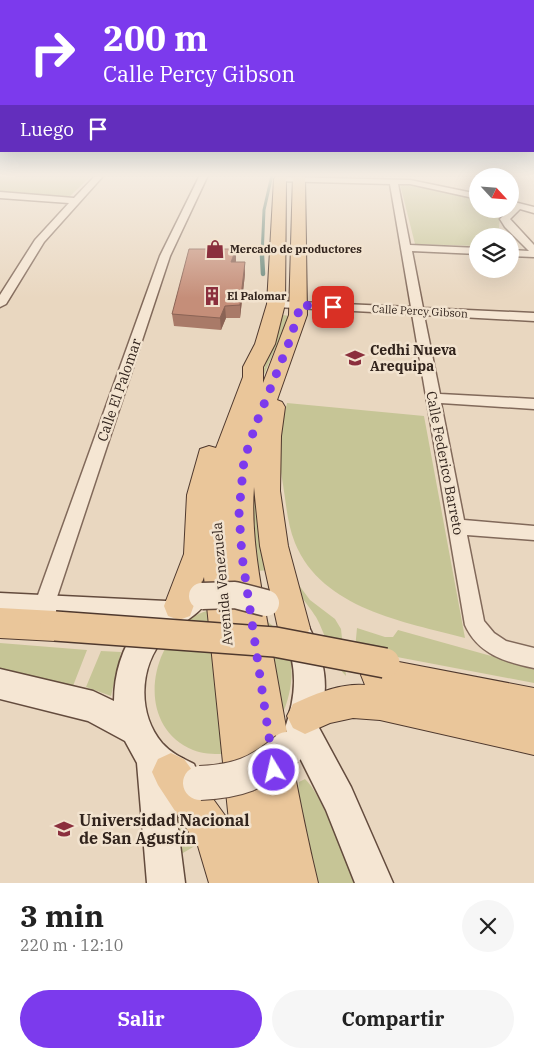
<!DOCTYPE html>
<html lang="es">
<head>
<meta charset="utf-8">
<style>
  body { margin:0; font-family:"IBM Plex Serif",serif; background:#f6f6f6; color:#222; height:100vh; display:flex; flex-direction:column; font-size:19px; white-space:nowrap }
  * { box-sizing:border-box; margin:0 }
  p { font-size:16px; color:#767676 }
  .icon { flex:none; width:28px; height:28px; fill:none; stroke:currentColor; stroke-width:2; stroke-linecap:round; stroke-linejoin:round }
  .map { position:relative; height:883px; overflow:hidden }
  .drawer { display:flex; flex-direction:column; background:#fff; flex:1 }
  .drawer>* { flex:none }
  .guide { position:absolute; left:0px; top:0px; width:535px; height:152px; box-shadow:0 5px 20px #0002; background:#7c3aed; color:#fff; overflow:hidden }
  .needle { width:32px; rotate:116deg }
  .buttons { position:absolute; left:469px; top:168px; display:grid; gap:10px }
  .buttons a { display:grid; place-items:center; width:50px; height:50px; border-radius:50%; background:#fff; box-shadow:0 5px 20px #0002; font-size:25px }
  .pin { position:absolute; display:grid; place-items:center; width:42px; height:42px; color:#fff; margin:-21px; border-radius:10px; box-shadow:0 2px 8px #0006 }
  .me { position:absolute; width:55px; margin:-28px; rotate:351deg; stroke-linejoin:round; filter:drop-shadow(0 0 4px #0008) }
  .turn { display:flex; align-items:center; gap:18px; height:105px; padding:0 20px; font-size:22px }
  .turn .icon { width:65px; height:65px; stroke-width:2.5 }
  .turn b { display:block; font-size:35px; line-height:42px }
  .then { display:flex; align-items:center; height:48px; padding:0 20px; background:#0003; gap:10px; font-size:19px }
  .round { display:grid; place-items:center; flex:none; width:52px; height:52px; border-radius:26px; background:#f6f6f6 }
  .summary { display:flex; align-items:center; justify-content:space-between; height:85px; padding:0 20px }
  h1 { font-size:30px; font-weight:800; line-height:38px }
  .action { display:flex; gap:10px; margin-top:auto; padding:10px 20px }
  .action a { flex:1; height:58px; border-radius:30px; background:#7c3aed; color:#fff; font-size:20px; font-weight:800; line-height:58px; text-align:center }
  .action a+a { background:#f6f6f6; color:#222 }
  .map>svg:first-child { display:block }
</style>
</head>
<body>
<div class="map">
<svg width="534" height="883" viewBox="0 0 534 883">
  <rect width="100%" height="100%" fill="#e9d7c0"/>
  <path fill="#c6c596" d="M0,175h92l-23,22 -69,-5z
    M400,184l19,1 58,13 1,11h28l-6,7 -1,12 9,8h-30l-1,10 -62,-2z
    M283,315l6,1 -26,61 -1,-3z
    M287,403l137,13 41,222c-60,-16 -143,-29 -170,-95 -6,-15 -8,-30 -10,-45 -2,-16 -6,-33 -6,-50 0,-15 5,-30 8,-45z
    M257,459l15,111 -16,1c-4,-38 -6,-74 1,-112z
    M295,580l15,20 25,19 6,10 5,47c-16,-17 -19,-39 -30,-59 -10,-16 -16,-18 -21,-37z
    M209,610l14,144c-10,0 -21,0 -30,-4 -54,-23 -46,-95 -7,-128 6,-6 15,-9 23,-12z
    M265,620c33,21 31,64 17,95z
    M357,628l28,9h8l5,-7 136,38v15l-179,-34z
    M0,643l87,7 -14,36 -73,-15z
    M101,651l20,1 -10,44 -25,-9z
    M305,779c17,15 40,81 49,104h-36l-20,-93 1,-8z
    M184,815l16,28 -24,14v-38z"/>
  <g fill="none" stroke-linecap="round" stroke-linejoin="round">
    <path stroke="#6b897d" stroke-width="3" d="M262,257l2,-47 8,-35"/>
    <path stroke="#6b897d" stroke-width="4.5" d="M262,256l1,18"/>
    <g stroke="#81695a" stroke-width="3">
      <path id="minor" d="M96,175h8l-60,67 -38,62 -6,3v-12l35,-55 34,-37 -69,-5v-6l74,6z
        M200,175h8l-38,81 -117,353 -3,7 -7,2 -7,-2 -3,-7 127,-353z
        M280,177l130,3 68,14v5l-68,-15h-12l12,61 68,3v6l-66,-3 11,57 111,5v8l-110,-6 16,79 94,5v10l-93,-6 23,117 70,6v14l-67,-5 17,86 10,12 12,8 28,7v20c-29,-6 -56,-14 -69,-43l-53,-311 -136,-7 -6,-3 6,-3 135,6 -21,-123 -113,-3 -1,-2z
        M510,201l24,6v6l-14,-4 -10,10 24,26v12l-24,-1v-6l19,1 -24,-24 -5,-8 12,-12z"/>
    </g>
    <g stroke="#634b3d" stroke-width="3">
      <path id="secondary" d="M193,587l10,4 4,9c-7,16 -30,24 -42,37 -26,29 -28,76 -3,106 9,10 20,15 32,21l5,12 -5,12 -12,5 -9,-4 12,94h-38l-10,-120 -12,-22 -37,-20 -88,-22v-30l93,22 21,10c0,-27 8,-53 24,-75l-138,-7v-26l166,8z
        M299,623l10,4c17,33 21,64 9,99l33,61 42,96h-38l-29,-73 -41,-82c11,-32 13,-59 0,-91l4,-10z"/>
    </g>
    <g stroke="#4f392e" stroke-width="2">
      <path id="primary" d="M277,175h13l-4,5 -1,124 -10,40 -12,23v16l26,-68 4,-140h12l2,140 -30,85 5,2 3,5 -4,29 -1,55 8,55 22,82 -5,11 -11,4 -11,-4 -5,-11 -18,-82 -6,-59c-4,54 9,108 18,162 14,78 27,156 46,234h-109l-11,-37 -40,-61 -6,-13 6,-13 13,-6 13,6 45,62 -25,-244 -14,39 -11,4 -11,-4 -4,-10 20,-52 3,-59 13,-46 9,-3 7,2 27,-71v-10l12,-23 12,-40 7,-125z
        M0,608l55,3 11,4 5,11 -5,11 -11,4 -55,-3z
        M378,658l156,30v67l-154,-35 -27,-2 -23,5 -25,11 -12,-6 -6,-12 6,-12c23,-10 46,-21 72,-19l-4,-10 5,-12z"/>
    </g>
    <use href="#minor" fill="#f5e6d3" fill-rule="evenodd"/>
    <use href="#secondary" fill="#f5e6d3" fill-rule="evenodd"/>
    <use href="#primary" fill="#eac69a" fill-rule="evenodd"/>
    <g stroke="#634b3d" stroke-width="29" stroke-linecap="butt">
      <path id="secondary-bridge-far1" d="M202,596l33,-1 31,8"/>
    </g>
    <g stroke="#634b3d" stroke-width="36" stroke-linecap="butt">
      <path id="secondary-bridge" d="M200,783c39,-2 57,-9 87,-34"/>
    </g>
    <g stroke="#4f392e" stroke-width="32" stroke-linecap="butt">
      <path id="primary-bridge" d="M55,626l220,16 110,21"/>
    </g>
    <use href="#secondary-bridge-far1" stroke="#f5e6d3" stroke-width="26"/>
    <use href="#secondary-bridge" stroke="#f5e6d3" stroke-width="34"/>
    <use href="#primary-bridge" stroke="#eac69a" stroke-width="29"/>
  </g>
  <path fill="#a97a68" d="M236,261v1l9,12 -5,44h-14l-5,12 -47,-4 -2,-12z"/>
  <path fill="#8a6355" d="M236,249v12l-4,12 -1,-11z
    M245,262v12l-5,44v-13z
    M225,306l1,12 -5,12 -1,-12z"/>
  <path fill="#c58e79" stroke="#8a6355" d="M189,249h47l-5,13h14l-5,43 -15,1 -5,12 -48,-4z"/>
  <linearGradient id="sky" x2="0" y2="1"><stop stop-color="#8cb7d2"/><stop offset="0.59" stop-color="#f5ede3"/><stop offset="1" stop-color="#f5ede3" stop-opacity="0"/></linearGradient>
  <rect width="534" height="298" fill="url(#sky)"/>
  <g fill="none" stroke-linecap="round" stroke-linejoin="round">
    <path stroke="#7c3aed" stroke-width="9" stroke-dasharray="0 16.2" d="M274,770l-32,-214 -3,-44 5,-52 12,-36 32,-79 10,-30 1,-10 34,2"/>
  </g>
  <defs>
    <g id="shop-bare" transform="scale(1.5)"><path d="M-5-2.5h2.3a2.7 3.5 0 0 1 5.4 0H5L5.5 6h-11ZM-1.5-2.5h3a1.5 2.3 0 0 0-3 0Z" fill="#8b2f3d" stroke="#f2e3cf" stroke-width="2.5" paint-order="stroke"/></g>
    <g id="building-bare" transform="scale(1.5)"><path d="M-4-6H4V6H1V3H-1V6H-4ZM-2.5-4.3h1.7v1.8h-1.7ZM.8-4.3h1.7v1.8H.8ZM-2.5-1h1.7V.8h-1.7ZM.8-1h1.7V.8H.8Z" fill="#8b2f3d" stroke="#f2e3cf" stroke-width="2.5" paint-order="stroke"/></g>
    <g id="university-bare" transform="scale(1.5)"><path d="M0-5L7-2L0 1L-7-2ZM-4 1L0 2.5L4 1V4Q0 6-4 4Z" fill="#8b2f3d" stroke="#f2e3cf" stroke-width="2.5" paint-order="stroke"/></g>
  </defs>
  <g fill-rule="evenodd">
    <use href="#shop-bare" x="215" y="249"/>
    <use href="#building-bare" x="212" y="296"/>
    <use href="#university-bare" x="355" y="358"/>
    <use href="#university-bare" x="64" y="829"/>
  </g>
  <g text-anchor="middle" stroke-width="5" stroke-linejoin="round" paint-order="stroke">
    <g font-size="11" font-weight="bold" fill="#32241d" stroke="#f2e3cf" text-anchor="start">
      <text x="230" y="253">Mercado de productores</text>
      <text x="227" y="300">El Palomar</text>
    </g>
    <g font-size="11" fill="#32241d" stroke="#f2e3cf">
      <text transform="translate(420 311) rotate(3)" y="4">Calle Percy Gibson</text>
    </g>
    <g font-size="14" font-weight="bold" fill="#32241d" stroke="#f2e3cf" text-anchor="start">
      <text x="370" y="355">Cedhi Nueva<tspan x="370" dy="16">Arequipa</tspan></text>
    </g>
    <g font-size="14" fill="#32241d" stroke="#f2e3cf">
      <text transform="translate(119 390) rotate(-71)" y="5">Calle El Palomar</text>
      <text transform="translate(445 463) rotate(79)" y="5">Calle Federico Barreto</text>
      <text transform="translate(222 584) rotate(-95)" y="5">Avenida Venezuela</text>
    </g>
    <g font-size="16" font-weight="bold" fill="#32241d" stroke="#f2e3cf" text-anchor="start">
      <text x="79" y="826">Universidad Nacional<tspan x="79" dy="18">de San Agustín</tspan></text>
    </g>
  </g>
</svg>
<div class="buttons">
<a><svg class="needle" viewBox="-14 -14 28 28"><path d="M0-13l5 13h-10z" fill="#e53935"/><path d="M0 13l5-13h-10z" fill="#767676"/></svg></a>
<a><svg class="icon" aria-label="layers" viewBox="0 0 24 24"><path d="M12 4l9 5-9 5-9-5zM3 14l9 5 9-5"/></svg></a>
</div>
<div class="pin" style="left:333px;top:307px;background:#d93025"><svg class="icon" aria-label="arrive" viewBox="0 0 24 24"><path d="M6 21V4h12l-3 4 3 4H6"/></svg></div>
<svg class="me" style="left:274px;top:770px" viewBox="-20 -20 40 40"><circle r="17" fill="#7c3aed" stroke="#fff" stroke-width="3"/><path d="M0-11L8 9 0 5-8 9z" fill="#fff"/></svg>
<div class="guide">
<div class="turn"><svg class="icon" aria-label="right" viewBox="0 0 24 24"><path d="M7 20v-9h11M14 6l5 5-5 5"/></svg><div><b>200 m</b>Calle Percy Gibson</div></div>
<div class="then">Luego<svg class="icon" aria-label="arrive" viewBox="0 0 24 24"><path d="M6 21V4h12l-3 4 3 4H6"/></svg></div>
</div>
</div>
<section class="drawer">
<div class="summary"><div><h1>3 min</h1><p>220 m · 12:10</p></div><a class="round"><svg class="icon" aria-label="close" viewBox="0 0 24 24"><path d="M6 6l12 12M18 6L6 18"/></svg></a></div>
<div class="action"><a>Salir</a><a>Compartir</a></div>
</section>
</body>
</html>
